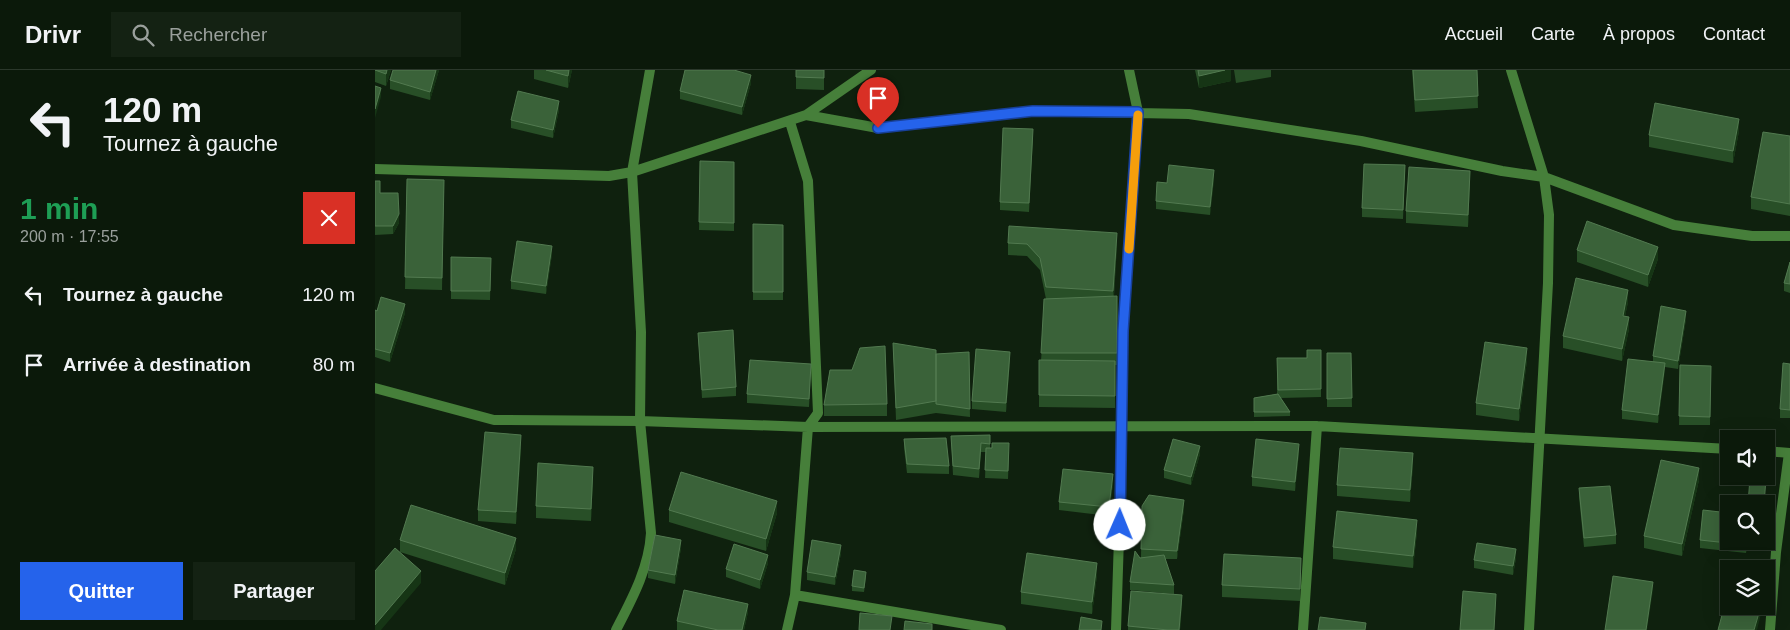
<!DOCTYPE html>
<html lang="fr">
<head>
<meta charset="utf-8">
<style>
  body { margin:0; font-family:Arial,sans-serif; background:#142213; color:#f1f3f6; height:100vh; display:flex; flex-direction:column; font-size:19px; white-space:nowrap }
  * { box-sizing:border-box; margin:0 }
  p { font-size:16px; color:#9aa09c }
  .icon { flex:none; width:28px; height:28px; fill:none; stroke:currentColor; stroke-width:2; stroke-linecap:round; stroke-linejoin:round }
  .map { position:relative; flex:1; overflow:hidden }
  .drawer { display:flex; flex-direction:column; background:#0b190a; width:375px }
  .drawer>* { flex:none }
  .guide { background:#0b190a; color:#f1f3f6; overflow:hidden }
  .buttons { position:absolute; left:1345px; top:360px; display:grid; gap:10px }
  .buttons a { display:grid; place-items:center; width:55px; height:55px; border-radius:0px; background:#0b190a; box-shadow:0 5px 20px #0002,0 0 0 1px #2b382b; font-size:25px }
  .pin { position:absolute; display:grid; place-items:center; width:42px; height:42px; color:#fff; margin:-51px -21px; border-radius:50% 50% 50% 0; rotate:-45deg; box-shadow:0 0 5px #0007 }
  .pin .icon { rotate:45deg }
  .me { position:absolute; width:55px; margin:-28px; rotate:1deg; stroke-linejoin:round; filter:drop-shadow(0 0 4px #0008) }
  .turn { display:flex; align-items:center; gap:18px; height:105px; padding:0 20px; font-size:22px }
  .turn .icon { width:65px; height:65px; stroke-width:2.5 }
  .turn b { display:block; font-size:35px; line-height:42px }
  .round { display:grid; place-items:center; flex:none; width:52px; height:52px; border-radius:0px; background:#142213 }
  .overview { display:flex; align-items:center; justify-content:space-between; height:85px; padding:0 20px }
  h1 { font-size:30px; font-weight:600; line-height:38px; color:#1e9e55 }
  .cta { display:flex; gap:10px; margin-top:auto; padding:10px 20px }
  .cta a { flex:1; height:58px; border-radius:0px; background:#2563eb; color:#fff; font-size:20px; font-weight:600; line-height:58px; text-align:center }
  .cta a+a { background:#142213; color:#f1f3f6 }
  ul { padding:0; list-style:none }
  li { display:flex; align-items:center; gap:15px; height:70px; padding:0 20px }
  li div { flex:1 }
  li b { display:block; font-size:19px }
  li em { font-style:normal }
  header { display:flex; align-items:center; gap:30px; box-sizing:border-box; height:70px; padding:0 25px; background:#0b190a; border-bottom:1px solid #2b382b }
  header strong { font-size:24px }
  nav { display:flex; gap:28px; margin-inline-start:auto; font-size:18px }
  .search { width:350px; height:45px; background:#142213; display:flex; align-items:center; gap:12px; box-sizing:border-box; padding:0 18px; border-radius:0px; color:#9aa09c; font-size:19px }
  main { display:flex; flex:1; min-height:0 }
  .map>svg:first-child { display:block }
</style>
</head>
<body>
<header>
<strong>Drivr</strong>
<div class="search"><svg class="icon" aria-label="search" viewBox="0 0 24 24"><circle cx="10" cy="10" r="6"/><path d="M15 15l6 6"/></svg>Rechercher</div>
<nav><a>Accueil</a><a>Carte</a><a>À propos</a><a>Contact</a></nav>
</header>
<main>
<section class="drawer">
<div class="guide">
<div class="turn"><svg class="icon" aria-label="left" viewBox="0 0 24 24"><path d="M17 20v-9H6M10 6l-5 5 5 5"/></svg><div><b>120 m</b>Tournez à gauche</div></div>
</div>
<div class="overview"><div><h1>1 min</h1><p>200 m · 17:55</p></div><a class="round" style="background:#d93025;color:#fff"><svg class="icon" aria-label="close" viewBox="0 0 24 24"><path d="M6 6l12 12M18 6L6 18"/></svg></a></div>
<ul>
<li><svg class="icon" aria-label="left" viewBox="0 0 24 24"><path d="M17 20v-9H6M10 6l-5 5 5 5"/></svg><div><b>Tournez à gauche</b></div><em>120 m</em></li>
<li><svg class="icon" aria-label="arrive" viewBox="0 0 24 24"><path d="M6 21V4h12l-3 4 3 4H6"/></svg><div><b>Arrivée à destination</b></div><em>80 m</em></li>
</ul>
<div class="cta"><a>Quitter</a><a>Partager</a></div>
</section>
<div class="map">
<svg width="1415" height="560" viewBox="0 0 1415 560">
  <rect width="100%" height="100%" fill="#0f210e"/>
  <g fill="none" stroke-linecap="round" stroke-linejoin="round">
    <path stroke="#467f3a" stroke-width="10" d="M1136,0l33,107 5,38 -1,68 -19,347
      M431,45l72,13 155,-17 156,3 172,27 141,30 42,6 130,48 78,11h38
      M0,99l234,7 23,-4 174,-57 65,-45
      M0,318l119,32 146,1 168,6 509,-1 412,23
      M1391,381l24,2
      M420,525l206,35
      M241,560c16,-31 33,-62 35,-97l-11,-112 1,-89 -9,-160 18,-102
      M412,560l8,-35 13,-168 10,-14 -10,-232 -18,-59
      M741,560l4,-123 3,-176 15,-219 -9,-42
      M928,560l14,-204
      M1395,560l6,-78 13,-99"/>
  </g>
  <path fill="#284f27" d="M0,0h16l-5,16 -11,-4z
    M64,0l-9,30 -40,-11v-9z
    M159,0h38l-4,18 -34,-9z
    M421,0h28v20l-28,-1z
    M820,0h36v11l-32,7z
    M859,0h37v7l-35,6z
    M1037,0h65l1,38 -63,4z
    M376,13l-9,32 -62,-16v-8z
    M184,40l-6,28 -42,-10v-8z
    M1364,61l-6,32 -84,-16v-12z
    M1415,66v80l-39,-7v-12z
    M658,68l-4,74 -29,-2v-8z
    M325,91l34,1v69l-35,-1z
    M1030,95l-2,54 -41,-2v-9z
    M32,109l37,1 -2,110 -37,-1z
    M839,109l-4,36 -54,-6v-8l11,-18z
    M0,111l5,12 19,30 -6,11 -18,1z
    M1095,113l-2,44 -62,-4v-12z
    M378,154l30,1v75h-30z
    M633,173l109,2 -3,51h3v69h-2v43l-76,-1v-47h2l5,-61 -6,-29 -13,-14 -19,-1z
    M1202,180l81,9 -10,28 -71,-25z
    M177,184l-6,40 -35,-5v-8z
    M76,187l40,1 -1,42 -39,-1z
    M1415,192v31l-6,-2v-8z
    M1253,232l-3,14 4,13 -7,32 -59,-13v-12z
    M0,240l30,3 -15,49 -15,-5z
    M1311,249l-8,50 -13,-2 -7,56 -36,-4v-9l31,-48v-6z
    M323,263l38,54v9l-34,2z
    M518,273l43,11 33,-2 1,65 -34,-4 -40,7z
    M946,280v47l-40,1 9,14v4l-36,1v-19l23,-4v-36h30z
    M952,283h24l1,54h-25z
    M635,290l-4,52 -34,-3v-8z
    M1152,290l-8,61 -43,-6v-12z
    M1415,294v54h-10v-9z
    M1305,295l31,1 -1,59h-31z
    M436,303l-2,34 -62,-4v-9z
    M512,334v12h-63v-11z
    M615,365v13l19,4 -1,27 -23,-1 1,-26h-5l-2,26 -26,-3 -2,-39z
    M529,369l45,27v8l-42,-1 -3,-25z
    M146,377l-5,77 -38,-3v-11z
    M924,382l-4,39 -43,-5v-9z
    M825,384l-9,31 -27,-7v-8z
    M1038,395l-3,37 -73,-6v-11z
    M218,409l-2,42 -55,-3v-12z
    M1324,410l-17,76 -38,-8v-12z
    M738,413l-4,33 -50,-6v-8z
    M1204,418l37,47v9l-32,3 -5,-50z
    M767,436l42,3 -7,50h-12l9,26v9l-44,-4v-8l11,-25z
    M294,440l108,3 -11,38 -97,-29z
    M1042,462l-4,36 -80,-9v-12z
    M25,470l116,9 -11,36 -105,-33z
    M1325,470l48,1 -2,12 -46,-5z
    M306,478l-6,36 -27,-6v-8z
    M466,483l-6,32 -28,-5v-8z
    M1141,488l-3,17 -39,-7v-8z
    M393,493l-8,26 -34,-12v-8z
    M926,500l-1,31 -78,-4v-12z
    M722,505l-5,39 -71,-10v-12z
    M491,507l-2,15 -12,-1v-5z
    M807,533l-2,27h-52v-4z
    M373,542l-4,18h-67v-9z"/>
  <path fill="#163515" d="M12,0h4l-5,16v-12z
    M61,0h3l-9,30v-8z
    M194,0h3l-4,18v-12z
    M850,0h6v11l-32,7v-12z
    M376,5v8l-9,32v-8z
    M6,18v9l-6,21v-9z
    M184,31v9l-6,28v-8z
    M1364,49v12l-6,32v-12z
    M839,100v9l-4,36v-8z
    M1095,101v12l-2,44v-12z
    M24,144v9l-6,11v-8z
    M742,163v12l-4,58v-12z
    M177,176v8l-6,40v-8z
    M1283,177v12l-10,28v-12z
    M1253,220v12l-5,25v-11z
    M30,234v9l-15,49v-9z
    M1311,241v8l-8,50v-8z
    M1254,247v12l-7,32v-12z
    M1152,278v12l-8,61v-12z
    M635,282v8l-4,52v-9z
    M1290,293v8l-7,52v-8z
    M146,365v12l-5,77v-12z
    M924,374v8l-4,39v-9z
    M825,376v8l-9,31v-8z
    M1038,383v12l-3,37v-12z
    M218,397v12l-2,42v-12z
    M1324,398v12l-17,76v-12z
    M738,404v9l-4,33v-9z
    M809,430v9l-7,50v-8z
    M402,431v12l-11,38v-12z
    M1042,450v12l-4,36v-12z
    M141,468v11l-11,36v-12z
    M306,470v8l-6,36v-9z
    M466,475v8l-6,32v-8z
    M1141,479v9l-3,17v-9z
    M393,485v8l-8,26v-9z
    M722,493v12l-5,39v-12z
    M46,501v12l-40,47h-6v-5z
    M1278,512v8l-6,40h-1z
    M1121,524v12l-2,24z
    M807,525l-2,35h-1z
    M373,534v8l-4,18h-2z
    M1386,536h2l-6,24h-3z"/>
  <path fill="#3a6239" stroke="#527a50" d="M0,0h12l-1,4z
    M18,0h43l-6,22 -40,-12z
    M171,0h23l-1,6z
    M310,0h49l17,5 -9,32 -62,-16z
    M421,0h28v8l-28,-1z
    M823,0h27l-26,6z
    M1038,0h64l1,26 -63,4z
    M0,16l6,2 -6,21z
    M143,21l41,10 -6,29 -42,-10z
    M1280,33l84,16 -6,32 -84,-16z
    M628,58l30,1 -4,74 -29,-1z
    M1388,62l27,4v68l-39,-7z
    M325,91l34,1v61l-35,-1z
    M989,94l41,1 -2,45 -41,-2z
    M794,95l45,5 -4,37 -54,-6 1,-19 10,1z
    M1034,97l61,4 -2,44 -62,-4z
    M32,109l37,1 -2,98 -37,-1z
    M0,111h5v12h18l1,21 -6,12h-18z
    M1212,151l71,26 -10,28 -71,-25z
    M378,154l30,1v67h-30z
    M634,156l108,7 -4,58 -67,-4 -6,-29 -13,-14 -19,-1z
    M142,171l35,5 -6,40 -35,-5z
    M76,187l40,1 -1,33h-39z
    M1415,192v22l-6,-1z
    M1201,208l52,12 -5,26 6,1 -7,32 -59,-13z
    M742,226v57h-76l3,-54z
    M6,227l24,7 -15,49 -15,-4v-39l2,1z
    M1286,236l25,5 -8,50 -25,-5z
    M358,260l3,57 -34,3 -4,-57z
    M1110,272l42,6 -8,61 -43,-6z
    M518,273l43,7v51l-40,7z
    M510,276l2,58 -63,1 6,-35h22l8,-22z
    M601,279l34,3 -4,51 -34,-2z
    M932,280h14v39l-43,1 -1,-32h30z
    M594,282l1,57 -34,-5v-50z
    M952,283h24l1,45 -25,1z
    M1253,289l37,4 -7,52 -36,-5z
    M375,290l61,4 -2,35 -62,-5z
    M664,290l76,1v35l-76,-1z
    M1408,293l7,1v46l-10,-1z
    M1305,295l31,1 -1,51 -31,-1z
    M903,324l12,18h-36v-14z
    M110,362l36,3 -5,77 -38,-2z
    M615,365v9l-9,-1 -2,26 -26,-3 -2,-30z
    M571,368l3,28 -42,-2 -3,-25z
    M798,369l27,7 -9,31 -27,-7z
    M881,369l43,5 -4,38 -43,-5z
    M617,373h17l-1,28 -23,-1 1,-22h6z
    M965,378l73,5 -3,37 -73,-5z
    M1286,390l38,8 -17,76 -38,-8z
    M163,393l55,4 -2,42 -55,-3z
    M688,399l50,5 -4,33 -50,-5z
    M306,402l96,29 -11,38 -97,-29z
    M1375,408l16,1 -2,25h-16z
    M1235,416l6,49 -32,3 -5,-50z
    M774,425l35,5 -7,51 -36,-2 1,-43z
    M36,435l105,33 -11,35 -105,-33z
    M1328,440l26,3v28h18l-1,4 -46,-5z
    M962,441l80,9 -4,36 -80,-9z
    M280,465l26,5 -6,35 -27,-5z
    M437,470l29,5 -6,32 -28,-5z
    M1102,473l39,6 -3,17 -39,-6z
    M359,474l34,11 -8,25 -34,-11z
    M20,478l26,23 -46,54v-54z
    M760,481l5,7 24,-3 10,30 -44,-3z
    M652,483l70,10 -5,39 -71,-10z
    M849,484l77,4 -1,31 -78,-4z
    M479,500l12,2 -2,16 -12,-2z
    M1238,506l40,6 -7,48h-41z
    M1354,519v17h32l-7,24h-36z
    M309,520l64,14 -6,26h-24l-41,-9z
    M756,521l51,4 -3,35h-11l-40,-4z
    M1088,521l33,3 -2,36h-34z
    M485,543l32,3 -2,14h-31z
    M706,547l21,4 -1,9h-22z
    M945,547l46,6 -1,7h-47z
    M530,551l27,3v6h-28z"/>
  <g fill="none" stroke-linecap="round" stroke-linejoin="round">
    <g stroke="#184099" stroke-width="12">
      <path id="route" d="M503,58l155,-17 105,1 -15,219 -3,194"/>
    </g>
    <use href="#route" stroke="#2563eb" stroke-width="9"/>
    <path stroke="#f59e0b" stroke-width="9" d="M754,179l9,-134"/>
  </g>
</svg>
<div class="buttons">
<a><svg class="icon" aria-label="sound" viewBox="0 0 24 24"><path d="M4 9h4l5-4v14l-5-4H4zM17 9q2 3 0 6"/></svg></a>
<a><svg class="icon" aria-label="search" viewBox="0 0 24 24"><circle cx="10" cy="10" r="6"/><path d="M15 15l6 6"/></svg></a>
<a><svg class="icon" aria-label="layers" viewBox="0 0 24 24"><path d="M12 4l9 5-9 5-9-5zM3 14l9 5 9-5"/></svg></a>
</div>
<div class="pin" style="left:503px;top:58px;background:#d93025"><svg class="icon" aria-label="arrive" viewBox="0 0 24 24"><path d="M6 21V4h12l-3 4 3 4H6"/></svg></div>
<svg class="me" style="left:745px;top:455px" viewBox="-20 -20 40 40"><circle r="19" fill="#fff"/><path d="M0-13L10 11 0 6-10 11z" fill="#2563eb"/></svg>
</div>
</main>
</body>
</html>
